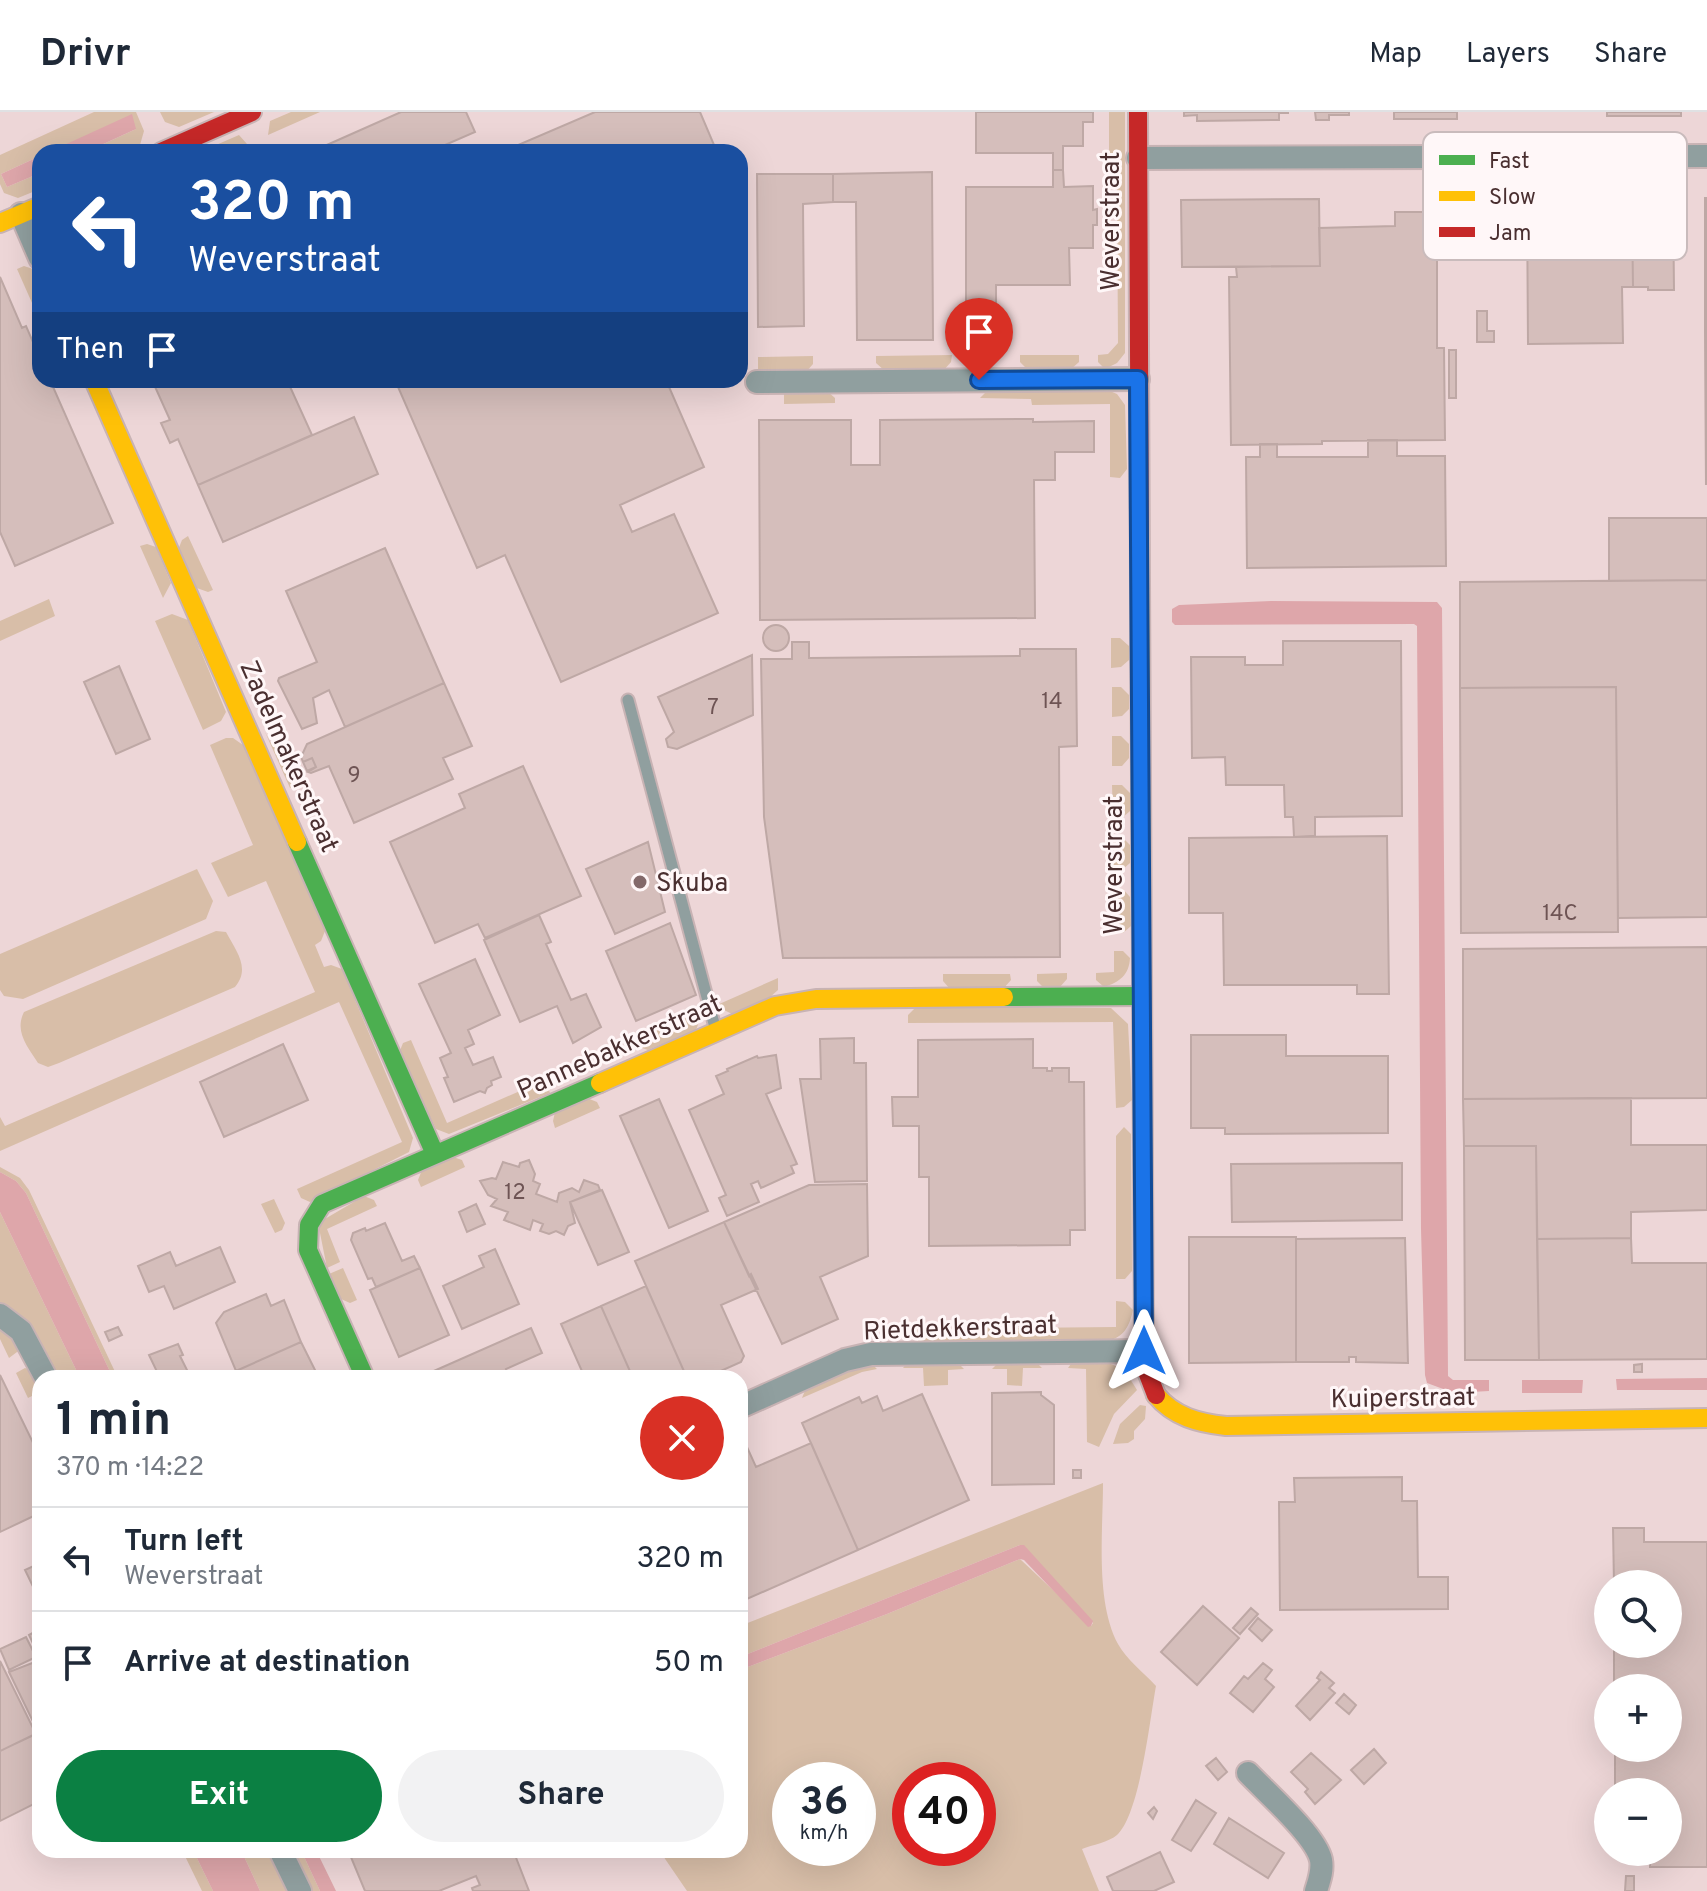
<!DOCTYPE html>
<html lang="en">
<head>
<meta charset="utf-8">
<style>
  body { margin:0; font-family:Overpass,sans-serif; background:#f2f2f3; color:#1f2937; height:100vh; display:flex; flex-direction:column; font-size:30px; white-space:nowrap }
  * { box-sizing:border-box; margin:0 }
  p { font-size:26px; color:#747a83 }
  .icon { flex:none; width:44px; height:44px; fill:none; stroke:currentColor; stroke-width:2; stroke-linecap:round; stroke-linejoin:round }
  .map { position:relative; flex:1; overflow:hidden }
  .drawer { position:absolute; left:32px; top:1258px; width:716px; height:488px; display:flex; flex-direction:column; background:#fff; border-radius:24px; box-shadow:0 8px 32px #0002 }
  .drawer>* { flex:none }
  .banner { position:absolute; left:32px; top:32px; width:716px; height:244px; border-radius:24px; box-shadow:0 8px 32px #0002; background:#1a4fa0; color:#fff; overflow:hidden }
  .controls { position:absolute; left:1594px; top:1458px; display:grid; gap:16px }
  .controls a { display:grid; place-items:center; width:88px; height:88px; border-radius:50%; background:#fff; box-shadow:0 8px 32px #0002; font-size:40px }
  .speed { position:absolute; left:772px; top:1650px; display:flex; gap:16px; font-size:40px; font-weight:700; text-align:center }
  .speed>* { display:grid; place-content:center; width:104px; height:104px; border-radius:50%; background:#fff; box-shadow:0 8px 32px #0002; line-height:1 }
  .speed small { font-size:20px; font-weight:400 }
  .speed .limit { border:12px solid #d22; background:#fff; color:#111 }
  .pin { position:absolute; display:grid; place-items:center; width:68px; height:68px; color:#fff; margin:-82px -34px; border-radius:50% 50% 50% 0; rotate:-45deg; box-shadow:0 0 8px #0007 }
  .pin .icon { rotate:45deg }
  .me { position:absolute; width:88px; margin:-44px; rotate:0deg; stroke-linejoin:round; filter:drop-shadow(0 0 6px #0008) }
  .turn { display:flex; align-items:center; gap:28px; height:168px; padding:0 24px; font-size:36px }
  .turn .icon { width:104px; height:104px; stroke-width:2.5 }
  .turn b { display:block; font-size:56px; line-height:68px }
  .then { display:flex; align-items:center; height:76px; padding:0 24px; background:#0003; gap:16px; font-size:30px }
  .round { display:grid; place-items:center; flex:none; width:84px; height:84px; border-radius:42px; background:#f2f2f3 }
  .head { display:flex; align-items:center; justify-content:space-between; height:136px; padding:0 24px }
  h1 { font-size:48px; font-weight:700; line-height:60px }
  .cta { display:flex; gap:16px; margin-top:auto; padding:16px 24px }
  .cta a { flex:1; height:92px; border-radius:48px; background:#0b8043; color:#fff; font-size:32px; font-weight:700; line-height:92px; text-align:center }
  .cta a+a { background:#f2f2f3; color:#1f2937 }
  ul { padding:0; list-style:none }
  li { display:flex; align-items:center; gap:24px; height:104px; padding:0 24px; border-top:2px solid #e0e1e3 }
  li div { flex:1 }
  li b { display:block; font-size:30px }
  li em { font-style:normal }
  header { display:flex; align-items:center; gap:48px; box-sizing:border-box; height:112px; padding:0 40px; background:#fff; border-bottom:2px solid #e0e1e3 }
  header strong { font-size:38px }
  nav { display:flex; gap:44px; margin-inline-start:auto; font-size:28px }
  .map>svg:first-child { display:block }
</style>
</head>
<body>
<header>
<strong>Drivr</strong>
<nav><a>Map</a><a>Layers</a><a>Share</a></nav>
</header>
<div class="map">
<svg width="1707" height="1779" viewBox="0 0 1707 1779">
  <rect width="100%" height="100%" fill="#edd6d7"/>
  <path fill="#d8bea8" fill-rule="evenodd" d="M94,0h42l8,19 -4,14 -16,7h-38l50,-23 -87,23h-9v4l-39,18 6,13 33,-14v16l-22,9 -14,-5 -4,-9v-29z
    M160,0h54l-35,15 -14,-5z
    M291,0h29l-52,23 2,-14z
    M1109,0h16v241l-8,10 -12,6 -7,-7v-7l10,-1 10,-11 -1,-155 -8,-1z
    M239,23l8,9 -18,8h-29z
    M24,154l9,3 7,15v37l-23,-52z
    M952,243l-1,7 -8,9h-58l-9,-8v-7z
    M1020,243h59v7l-9,8 -41,1 -9,-9z
    M813,244v8l-7,8 -48,1v-16z
    M1105,277l12,5 8,11 2,64 -7,9 -10,-1v-73l-78,1 -1,-6 -51,-1 8,-8z
    M827,279l8,7v5l-51,1v-12z
    M188,424l25,54 -5,2 -14,-5 -16,-37 4,-10z
    M147,432l9,3 15,36 -8,15 -23,-52z
    M49,487l6,17 -55,25v-20z
    M172,502l16,6 38,92 -5,9 -18,9 -48,-109z
    M1111,526h9l9,8v14l-8,7 -10,1z
    M1112,575h9l8,8v14l-7,7 -10,1z
    M265,620l7,13 7,-3 19,43 -8,3z
    M1112,624h9l8,8v14l-7,8h-10z
    M226,626h7l10,7 82,186 -4,10 -6,4 9,22 7,-2 11,4 71,169 -4,14 -99,50 -9,-4 -4,-9 105,-47 -63,-140 -339,149v-34l5,9 310,-134 -49,-111 -38,16 -17,-34 42,-18 -43,-100z
    M1112,673h10l8,8v18l-8,7 -9,1z
    M1122,725l8,8v18l-8,7h-9v-32z
    M197,757l16,32 -7,18 -183,80 -19,-3 -4,-6v-36z
    M1123,777l7,8 1,29 -8,7h-9v-43z
    M216,819l10,1c10,19 25,36 9,55l-176,76 -11,4 -10,-4c-10,-16 -24,-31 -14,-51z
    M1114,839h9l7,7c-1,17 -10,24 -26,29l-8,-7v-7l18,-1z
    M1067,861v6l-8,9h-15l-7,-7v-7z
    M943,862h67l1,6 -8,9h-53l-7,-8z
    M778,866v12l-9,8 -37,16 -14,-7 -1,-2z
    M915,896h196l17,16 4,76 -8,7 -8,1 -3,-86 -205,1v-8z
    M703,899l-7,19 -48,20 -9,-3 13,-7 -3,-6z
    M411,928l36,83 98,-43 5,13 -101,41 -13,-5 -37,-76 4,-10z
    M587,986l10,4 3,6 -45,20 -2,-7 2,-9z
    M1124,1015l7,7 1,137 -7,8h-9v-143z
    M453,1045l9,3 3,7 -44,20 -3,-7 4,-10z
    M0,1055l20,11 9,12 89,188h-5l-87,-185 -10,-12 -16,-9z
    M364,1084l10,4 3,6 -50,23 13,33 -13,6 -9,-45z
    M274,1087l11,24 -3,7 -7,3 -14,-29z
    M0,1100l80,166h-24l-33,-58 -23,-17z
    M343,1156l14,32 -7,3 -9,-4 -12,-25z
    M1116,1189l9,1 8,8c-4,18 -10,29 -30,32h-185l-9,-9v-4l207,-2z
    M0,1215l9,6 12,16 -12,9 -9,-19z
    M909,1249h47l8,8 -16,1v15l-24,1 -1,-18h-20z
    M1000,1249h35l7,7h-19l-1,18 -15,-1v-16h-15z
    M1073,1249c33,1 46,-3 64,29l-23,24 -15,33 -12,-5 -1,-73 -18,-1z
    M871,1251l6,6 -15,3 -60,26 4,-10 42,-18z
    M25,1256l7,3 6,12 -4,12 -6,3 -12,-25z
    M1140,1293l6,1 -1,13 -11,12v8l-6,4 -15,1 7,-20z
    M1103,1371c0,48 -8,119 15,161 8,15 26,29 38,42 -6,32 -16,128 -39,149 -8,7 -25,10 -35,14l17,42h-412l-28,-41h81v-180l147,-56 133,-55 71,67 2,-3 -69,-77 -4,-1 -280,112v-31zM790,1668h68v68h-68zM910,1668h68v68h-68z
    M182,1738h11l20,41h-11z
    M241,1738h32l20,41h-33z
    M287,1738h14l19,41h-13z"/>
  <path fill="#dea6aa" d="M132,2l4,15 -50,23h-37z
    M40,44v17l-33,14 -6,-13z
    M1271,489l166,1 5,6 6,768 5,4h36v11l-35,2 -27,-10 -2,-8 -4,-146 -4,-603 -3,-2 -239,1 -3,-3v-13l7,-4z
    M0,1060l16,9 10,12 87,185h-33l-80,-166z
    M1707,1266v12h-90l-1,-11z
    M1522,1268h61l-1,13h-60z
    M1020,1433h4l69,76 -2,5 -3,1 -64,-67 -4,-1 -133,55 -147,56v-13z
    M193,1738h48l19,41h-47z
    M301,1738h15l20,41h-16z"/>
  <path fill="#d5bebb" stroke="#bea8a5" stroke-width="2" d="M401,0h65l9,20 -46,20h-118z
    M595,0h105l17,40h-215z
    M976,0h117v10h-10v24h-20v24h-10v-17h-77z
    M1184,0h104v1h-9v7l-82,1v-6l-13,1z
    M1315,0h34v3h-20v5h-13z
    M1394,0h63v7h-63z
    M1607,0h74v4h-74z
    M1053,58h10l1,17 29,-1v24l4,-1v16h-4v23h-24l1,37h-74v23h-30v-121h87z
    M932,60l1,168h-76l-1,-138h-23v-28z
    M757,62h76v28l-30,2 1,122 -46,1z
    M1622,85v15h10l1,75h-11l1,56 -95,1 -1,-145z
    M1641,85h32l1,93h-26v-3h-15l-1,-75h9z
    M1705,86h2v133h-2z
    M1319,87l1,67 -138,1 -1,-67z
    M1395,100h42v136h7l1,92 -123,1v3l-91,1 -2,-168h8l-1,-10 84,-1 -1,-38 76,-2z
    M0,165l22,51 4,-2 14,32v22h10l63,143 -98,43 -15,-34z
    M1477,199h10v20h7v11h-17z
    M1705,219h2v153h-1z
    M1449,238h7v48h-7z
    M152,268h135l25,55 -114,50 -20,-46 -8,4 -9,-20 9,-3z
    M395,268h271l38,87 -84,38 12,27 42,-18 44,99 -157,69 -56,-127 -28,13z
    M354,305l24,57 -155,68 -25,-57z
    M1033,307v3l61,-1v31h-39v28h-21l1,138 -275,2 -1,-200h92v45h29v-45z
    M1368,328h29v16h48l1,110 -199,2 -1,-111h14v-13h17v13h91z
    M1609,406h98v62l-98,1z
    M385,436l59,135 -99,44 -16,-37 -16,8 4,25 -15,6 -24,-48 1,-3 38,-16 -31,-71z
    M1707,468v337l-89,1 -2,-231 -156,1v-106z
    M763 526a13 13 0 1 1 26 0a13 13 0 1 1-26 0Z
    M1283,529h118l1,175 -87,1v19l-21,1 -1,-20h-8l-1,-32h-58l-1,-28 -33,1 -1,-101h54v8h38z
    M792,530h17v16l211,-2v-7h56l1,97 -18,1 1,210 -277,1 -19,-141 -3,-158h31z
    M752,543l1,60 -76,34 -9,-2 -2,-8 8,-7 -16,-35z
    M119,554l31,73 -34,15 -32,-72z
    M444,571l28,63 -29,12 10,21 -99,44 -25,-57 -18,7 -3,-1 8,-5 -4,-9 -9,4 -2,-5 6,-13z
    M1616,575l2,245 -157,1 -1,-245z
    M312,646l4,9 -9,4 -4,-9z
    M523,654l58,130 -96,42 -7,-14 -43,19 -45,-101 75,-34 -6,-14z
    M1387,724l2,158h-32v-9h-133l-1,-72h-34v-75z
    M648,730l17,70 -50,22 -29,-65z
    M539,803l12,27 -5,2 25,56 15,-6 15,33 -28,16 -16,-37 -37,16 -36,-82z
    M670,811l26,72 -60,26 -30,-70z
    M1707,835v151l-244,1v-150z
    M475,847l25,56 -32,15 6,14 -9,4 8,17 20,-8 8,20 -10,4 1,4 -5,3 -2,5 -5,-2 -26,11 -10,-24 4,-1 -8,-19 11,-5 -32,-69z
    M1191,923h95v21h102v77l-163,1v-6h-34z
    M854,926v25h12l1,118 -52,1 -15,-103h21l-1,-40z
    M1033,927v29h14v3h5v-3h17v14h15l1,148h-15v15l-141,1v-69h-10v-51h-26l-1,-29h26v-57z
    M283,932l25,56 -84,37 -24,-55z
    M776,943l5,33 -15,6 31,70 -6,2 3,7 -33,15 -3,-7 -7,3 8,18 -32,14 -8,-18 7,-3 -37,-85 35,-16 -8,-18 12,-5 -1,-2 30,-13 1,2z
    M1631,986v47h76v65l-76,2v26l-94,1 -1,-93h-72l-1,-47z
    M659,987l49,112 -39,17 -49,-112z
    M1464,1034h72l3,214h-74z
    M529,1048l6,14 -2,7 7,3 -4,10 21,8 2,-9 13,-5 7,4 5,-12 14,5 2,5 -30,12 5,21 -7,3 -4,9 -8,-4 -7,3 -9,-3 3,-7 -10,-4 -3,10 -26,-10 4,-8 -17,-6 6,-7 -9,-4 -8,-14 12,-3 4,1 7,-17 16,5 1,-4z
    M1402,1051v57l-170,2 -1,-58z
    M867,1072l1,72 -48,21 18,42 -56,25 -58,-122 85,-37z
    M602,1078l27,62 -31,13 -28,-63z
    M476,1092l9,20 -18,8 -8,-20z
    M724,1110l25,54 2,-2 7,15 -37,16 23,51 -3,6 -36,16h-18l-52,-117z
    M385,1111l17,38 12,-5 6,12 -44,19 -4,-9 -4,1 -17,-39 2,-7 12,-5 1,3z
    M1189,1125h107v125l-107,1z
    M1405,1126l3,125 -52,-1v-5h-7v5h-53v-123z
    M1631,1126l1,25h75v96l-168,1 -2,-121z
    M220,1135l15,35 -61,27 -10,-23 -15,6 -11,-26 32,-14 6,14z
    M495,1137l24,55 -57,25 -19,-43 41,-19 -5,-11z
    M420,1156l29,67 -50,22 -29,-67z
    M646,1174l41,92h-54l-32,-72z
    M266,1182l5,12 13,-6 17,42 -65,29 -20,-48 8,-11z
    M601,1194l32,72h-48l-24,-54z
    M118,1215l4,8 -13,6 -4,-9z
    M531,1216l11,25 -36,16 4,9h-92z
    M301,1230l18,36h-80l-3,-7z
    M178,1232l5,11 -3,1 10,20 -30,2 -11,-23z
    M1642,1252v8h-8v-7z
    M0,1263l40,82v56l-40,19z
    M1041,1280v3l13,10v79l-62,1v-92z
    M922,1282l47,106 -111,50 -56,-127 57,-26 3,6 15,-7 6,15z
    M811,1331l47,107 -118,52v-152l7,-3 9,20z
    M1073,1358h8v8h-8z
    M1402,1365v24h15l1,76h30v32l-168,1 -1,-108h16l-1,-24z
    M1613,1416h31v14h63v325h-57v-15h18v-60h-53v-44h53v-60h-54v-44h54v-60h-54z
    M40,1451v38l-15,-31z
    M1203,1494l36,32 -42,47 -36,-33z
    M1251,1496l7,6 -18,20 -7,-6z
    M1258,1506l14,12 -10,11 -13,-12z
    M40,1517v29l-11,-23z
    M26,1525l10,20 -27,13 -9,-21z
    M40,1548v71l-2,1 -29,-60z
    M0,1549l36,73 -36,17z
    M1263,1551l9,7 -7,9 9,8 -21,25 -23,-19 14,-17 4,3z
    M1321,1560l13,11 -5,5 6,5 -25,27 -14,-14 24,-26 -3,-2z
    M1344,1582l12,11 -7,9 -13,-11z
    M35,1622l5,10v57l-40,20v-70z
    M1374,1637l12,14 -22,21 -13,-14z
    M1311,1641l30,27 -26,24 -10,-12 3,-3 -17,-17z
    M1216,1646l11,14 -9,8 -12,-14z
    M1196,1688l20,13 -25,38 -19,-11z
    M1154,1695l3,4 -4,8 -5,-6z
    M1229,1706l55,35 -16,25 -54,-34z
    M348,1738h165l16,41h-56l-1,-3 8,-3 -4,-9 -37,15h-74z
    M1160,1740l14,30 -20,9h-41l-6,-14z
    M1626,1764h8v15h-9z"/>
  <g fill="none" stroke-linecap="round" stroke-linejoin="round">
    <g stroke="#c8b3b4" stroke-width="15">
      <path id="lane" d="M628,588l88,331"/>
    </g>
    <g stroke="#c8b3b4" stroke-width="26">
      <path id="street" d="M1138,46l569,-2
        M21,102l19,44
        M757,270l381,-3
        M0,1203l21,16 25,47
        M740,1295l105,-47 26,-6 273,-3
        M1248,1661c19,20 68,63 73,87 2,11 -2,21 -5,31
        M280,1738l20,41"/>
    </g>
    <g stroke="#c8b3b4" stroke-width="22">
      <path id="fast" d="M297,730l138,312
        M1004,885l137,-1
        M365,1266l-57,-128 1,-25 13,-21 278,-121"/>
    </g>
    <g stroke="#c8b3b4" stroke-width="22">
      <path id="slow" d="M0,111l40,-17
        M94,268l203,462
        M1140,471l2,389
        M600,971l175,-77 41,-7 188,-2
        M1156,1283c18,22 43,28 70,31l481,-8"/>
    </g>
    <g stroke="#c8b3b4" stroke-width="22">
      <path id="jam" d="M1138,0l2,471
        M161,40l91,-40
        M1142,860l2,379 2,18 10,26"/>
    </g>
    <use href="#lane" stroke="#909f9f" stroke-width="11"/>
    <use href="#street" stroke="#909f9f" stroke-width="22"/>
    <use href="#fast" stroke="#4caf50" stroke-width="18"/>
    <use href="#slow" stroke="#ffc107" stroke-width="18"/>
    <use href="#jam" stroke="#c62828" stroke-width="18"/>
  </g>
  <g fill="none" stroke-linecap="round" stroke-linejoin="round">
    <g stroke="#114b97" stroke-width="20">
      <path id="route" d="M979,268l159,-1 6,972"/>
    </g>
    <use href="#route" stroke="#1a73e8" stroke-width="14"/>
  </g>
  <circle fill="#83696a" stroke="#fff7f8" stroke-width="3" cx="640" cy="770" r="8"/>
  <g text-anchor="middle" stroke-width="6" stroke-linejoin="round" paint-order="stroke">
    <g font-size="22" fill="#6e5454">
      <text x="1052" y="596">14</text>
      <text x="713" y="602">7</text>
      <text x="354" y="670">9</text>
      <text x="1560" y="808">14C</text>
      <text x="515" y="1087">12</text>
    </g>
    <g font-size="26" fill="#4a2f30" stroke="#fff7f8">
      <text transform="translate(1110 109) rotate(-90)" y="9">Weverstraat</text>
      <text transform="translate(290 644) rotate(66)" y="9">Zadelmakerstraat</text>
      <text transform="translate(1113 753) rotate(-90)" y="9">Weverstraat</text>
      <text transform="translate(619 934) rotate(-24)" y="9">Pannebakkerstraat</text>
      <text transform="translate(960 1215) rotate(-2)" y="9">Rietdekkerstraat</text>
      <text transform="translate(1403 1285) rotate(-1)" y="9">Kuiperstraat</text>
    </g>
    <g font-size="26" fill="#4a2f30" stroke="#fff7f8" text-anchor="start">
      <text x="656" y="779">Skuba</text>
    </g>
  </g>
  <rect x="1423" y="20" width="264" height="128" rx="12" fill="#fff7f8" stroke="#c9bbbc" stroke-width="2"/>
  <rect x="1439" y="43" width="36" height="10" fill="#4caf50"/>
  <rect x="1439" y="79" width="36" height="10" fill="#ffc107"/>
  <rect x="1439" y="115" width="36" height="10" fill="#c62828"/>
  <g font-size="22" fill="#4a2f30">
    <text x="1489" y="56">Fast</text>
    <text x="1489" y="92">Slow</text>
    <text x="1489" y="128">Jam</text>
  </g>
</svg>
<div class="controls">
<a><svg class="icon" aria-label="search" viewBox="0 0 24 24"><circle cx="10" cy="10" r="6"/><path d="M15 15l6 6"/></svg></a>
<a>+</a>
<a>−</a>
</div>
<div class="speed"><div>36<small>km/h</small></div><div class="limit">40</div></div>
<div class="pin" style="left:979px;top:268px;background:#d93025"><svg class="icon" aria-label="arrive" viewBox="0 0 24 24"><path d="M6 21V4h12l-3 4 3 4H6"/></svg></div>
<svg class="me" style="left:1144px;top:1239px" viewBox="-20 -20 40 40"><path d="M0-17L14 15 0 8-14 15z" fill="#1a73e8" stroke="#fff" stroke-width="4"/></svg>
<div class="banner">
<div class="turn"><svg class="icon" aria-label="left" viewBox="0 0 24 24"><path d="M17 20v-9H6M10 6l-5 5 5 5"/></svg><div><b>320 m</b>Weverstraat</div></div>
<div class="then">Then<svg class="icon" aria-label="arrive" viewBox="0 0 24 24"><path d="M6 21V4h12l-3 4 3 4H6"/></svg></div>
</div>
<section class="drawer">
<div class="head"><div><h1>1 min</h1><p>370 m · 14:22</p></div><a class="round" style="background:#d93025;color:#fff"><svg class="icon" aria-label="close" viewBox="0 0 24 24"><path d="M6 6l12 12M18 6L6 18"/></svg></a></div>
<ul>
<li><svg class="icon" aria-label="left" viewBox="0 0 24 24"><path d="M17 20v-9H6M10 6l-5 5 5 5"/></svg><div><b>Turn left</b><p>Weverstraat</p></div><em>320 m</em></li>
<li><svg class="icon" aria-label="arrive" viewBox="0 0 24 24"><path d="M6 21V4h12l-3 4 3 4H6"/></svg><div><b>Arrive at destination</b></div><em>50 m</em></li>
</ul>
<div class="cta"><a>Exit</a><a>Share</a></div>
</section>
</div>
</body>
</html>
